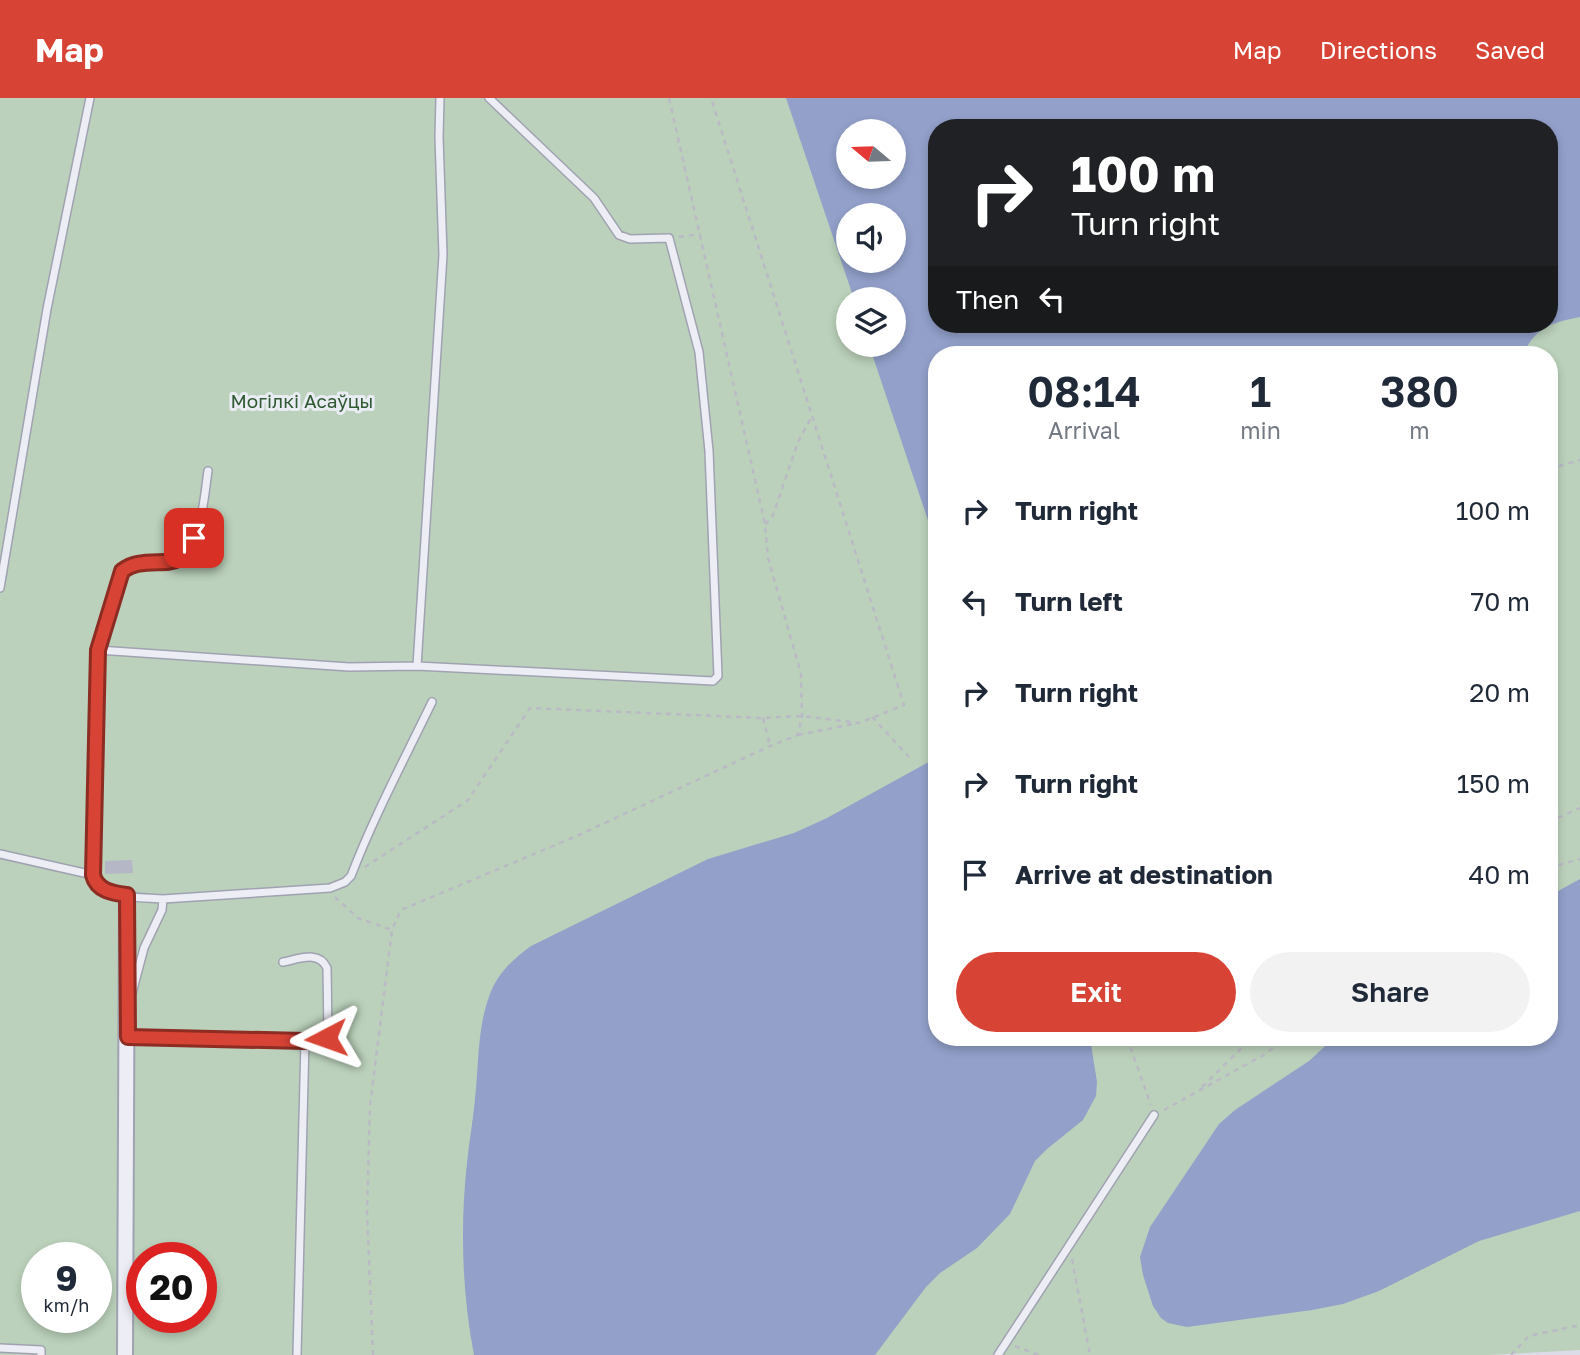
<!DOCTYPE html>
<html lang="en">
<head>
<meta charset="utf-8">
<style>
  body { margin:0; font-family:"Golos Text",sans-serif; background:#f2f2f3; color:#1f2937; height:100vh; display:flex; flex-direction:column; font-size:26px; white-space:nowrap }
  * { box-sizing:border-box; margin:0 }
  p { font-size:23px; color:#747a83 }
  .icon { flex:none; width:38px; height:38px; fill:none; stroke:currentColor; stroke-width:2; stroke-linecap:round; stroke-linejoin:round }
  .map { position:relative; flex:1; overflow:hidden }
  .drawer { position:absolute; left:928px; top:248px; width:630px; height:700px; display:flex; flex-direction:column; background:#fff; border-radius:28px; box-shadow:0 4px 10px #0003 }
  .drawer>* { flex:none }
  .hud { position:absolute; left:928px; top:21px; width:630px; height:214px; border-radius:28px; box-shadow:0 4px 10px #0003; background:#202124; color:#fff; overflow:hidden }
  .needle { width:46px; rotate:289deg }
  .buttons { position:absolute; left:836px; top:21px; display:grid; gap:14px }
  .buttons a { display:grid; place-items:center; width:70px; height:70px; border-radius:50%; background:#fff; box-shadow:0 4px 10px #0003; font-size:35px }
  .speed { position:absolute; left:21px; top:1144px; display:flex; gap:14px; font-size:35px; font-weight:700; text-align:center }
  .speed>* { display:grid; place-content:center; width:91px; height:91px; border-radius:50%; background:#fff; box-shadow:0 4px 10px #0003; line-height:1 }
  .speed small { font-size:18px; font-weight:400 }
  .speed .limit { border:10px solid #d22; background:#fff; color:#111 }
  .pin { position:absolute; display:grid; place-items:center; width:60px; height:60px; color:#fff; margin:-30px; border-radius:14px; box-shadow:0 4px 10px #0006 }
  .me { position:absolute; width:77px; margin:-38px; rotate:266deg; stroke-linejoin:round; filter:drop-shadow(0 0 5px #0008) }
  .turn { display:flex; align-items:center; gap:24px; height:147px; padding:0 28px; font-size:32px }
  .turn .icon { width:91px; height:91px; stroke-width:2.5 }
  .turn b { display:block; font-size:49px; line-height:60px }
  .then { display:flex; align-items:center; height:66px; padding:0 28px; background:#0003; gap:14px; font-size:26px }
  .eta { display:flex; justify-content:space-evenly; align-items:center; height:119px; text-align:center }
  .eta b { font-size:42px; font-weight:600; line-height:49px }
  .cta { display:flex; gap:14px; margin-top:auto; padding:14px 28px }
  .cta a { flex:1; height:80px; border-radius:42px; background:#d74334; color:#fff; font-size:28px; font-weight:600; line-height:80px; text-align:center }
  .cta a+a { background:#f2f2f3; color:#1f2937 }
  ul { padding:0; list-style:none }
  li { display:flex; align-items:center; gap:21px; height:91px; padding:0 28px }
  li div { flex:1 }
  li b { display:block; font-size:26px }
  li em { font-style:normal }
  header { display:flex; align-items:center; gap:42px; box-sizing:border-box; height:98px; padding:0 35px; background:#d74334; color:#fff }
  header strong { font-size:33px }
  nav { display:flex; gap:38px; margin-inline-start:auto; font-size:24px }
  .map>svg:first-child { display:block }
</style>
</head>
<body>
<header>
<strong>Map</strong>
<nav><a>Map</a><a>Directions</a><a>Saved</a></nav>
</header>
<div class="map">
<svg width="1580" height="1257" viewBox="0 0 1580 1257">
  <rect width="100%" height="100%" fill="#dbdce7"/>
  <path fill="#bbd1bb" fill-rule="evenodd" d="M0,0h1580v1252l-92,5h-1488zM936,30h613v196h-613zM849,33h45v46h-45zM849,117h45v46h-45zM849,201h45v46h-45zM936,257h613v683h-613zM37,1160h59v60h-59zM142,1160h59v60h-59z"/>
  <path fill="#92a0ca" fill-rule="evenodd" d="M786,0h794v219c-27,5 -46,11 -57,38h-587v189l-67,-199h25v-46h-40zM936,30h613v196h-613zM849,33h45v46h-45zM849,117h45v46h-45z
    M936,660v280h154l7,44 -1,14 -13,24 -36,29 -12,12 -25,53 -33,34 -37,25 -14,14 -51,68h-401c-12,-62 -14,-129 -7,-192 2,-21 6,-42 8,-64 4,-35 2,-71 15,-105 8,-21 23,-35 41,-48l177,-87 86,-26 33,-15z
    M1580,781v332l-101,30 -100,50 -36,13 -31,6 -125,17 -19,-4 -7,-5 -8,-12 -10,-31 -3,-18 10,-30 69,-103 16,-14 74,-49 25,-23h215v-142z"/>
  <path fill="#b5b7c7" d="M132,762l1,13 -28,1v-13z"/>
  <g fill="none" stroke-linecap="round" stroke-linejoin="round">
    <g stroke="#a0a2b1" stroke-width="10">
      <path id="lane" d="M0,490l47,-279 43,-211
        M98,552l24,-79c4,-2 10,-6 15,-7 12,-3 25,2 38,-3 27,-12 29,-65 33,-90
        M417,568l26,-411 -4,-118 1,-39
        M0,756l93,21 5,-225 251,17 68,-1 296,15 5,-5 -9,-225 -10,-99 -30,-114 -39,1 -11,-4 -25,-37 -105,-100
        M93,777c7,25 49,22 70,24l-1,11 -18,38 -13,49
        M163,801l167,-11 15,-6 6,-6c23,-60 53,-116 81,-174
        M283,864c16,-3 36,-12 44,6l1,65 -2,5 -5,3h-16
        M128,939l177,4 -8,314
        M0,1250l41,2v5
        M998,1257l156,-240"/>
    </g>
    <g stroke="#a0a2b1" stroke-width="18">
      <path id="street" d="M125,1257l2,-460"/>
    </g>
    <path stroke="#b9bac5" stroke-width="2.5" stroke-dasharray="5 5" stroke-linecap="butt" d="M679,139l21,-3
      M1549,371l31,-9
      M765,426l7,-6 26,-76 14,-26
      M872,619l37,40
      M763,620l7,28
      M798,637l55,-11
      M1549,724l31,-14
      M365,769l103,-67 62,-92 233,10 39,-2 57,7 45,-18 -193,-607
      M1549,770l31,-9
      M335,799l23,21 34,12
      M1127,940l24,67
      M1202,989l50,-49
      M1164,1012l103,-57 17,-15
      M1072,1161l18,96
      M1015,1248l23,9
      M373,1257l-6,-142 3,-107 22,-176 9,-20 178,-75 191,-89 28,-11 4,-19 -1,-42 -33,-116 -3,-34 -96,-426
      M1511,1257l18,-19 51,-11"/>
    <use href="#lane" stroke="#edeef5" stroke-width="7"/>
    <use href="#street" stroke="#edeef5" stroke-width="14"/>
  </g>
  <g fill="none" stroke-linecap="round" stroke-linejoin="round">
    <g stroke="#8c2c22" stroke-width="18">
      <path id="route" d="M194,440c-14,34 -30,20 -57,26 -5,1 -11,4 -15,7l-24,79 -5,225c4,16 20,18 34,20l1,142 177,4h16l5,-3"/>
    </g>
    <use href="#route" stroke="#d74334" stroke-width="12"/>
  </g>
  <g text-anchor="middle" stroke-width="6" stroke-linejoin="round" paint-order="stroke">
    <g font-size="19" fill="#305a32" stroke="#eaecf4">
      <text x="302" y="310">Могілкі Асаўцы</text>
    </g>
  </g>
</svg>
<div class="buttons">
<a><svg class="needle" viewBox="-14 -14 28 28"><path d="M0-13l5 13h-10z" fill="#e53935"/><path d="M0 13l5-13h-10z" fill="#747a83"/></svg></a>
<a><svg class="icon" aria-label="sound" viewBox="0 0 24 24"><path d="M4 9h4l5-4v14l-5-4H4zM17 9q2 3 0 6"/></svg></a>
<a><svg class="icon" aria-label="layers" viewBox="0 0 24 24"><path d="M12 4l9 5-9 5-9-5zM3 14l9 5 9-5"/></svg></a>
</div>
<div class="speed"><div>9<small>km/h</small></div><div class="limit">20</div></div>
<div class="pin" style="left:194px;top:440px;background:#d93025"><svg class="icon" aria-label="arrive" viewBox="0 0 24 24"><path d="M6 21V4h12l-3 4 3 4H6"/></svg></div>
<svg class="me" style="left:326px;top:940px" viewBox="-20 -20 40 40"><path d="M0-17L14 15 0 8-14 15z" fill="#d74334" stroke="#fff" stroke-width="4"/></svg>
<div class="hud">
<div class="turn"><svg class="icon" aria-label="right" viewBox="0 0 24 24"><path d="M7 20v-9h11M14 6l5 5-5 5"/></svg><div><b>100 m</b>Turn right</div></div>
<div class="then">Then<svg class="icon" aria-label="left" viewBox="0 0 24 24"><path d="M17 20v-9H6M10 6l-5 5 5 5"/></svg></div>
</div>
<section class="drawer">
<div class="eta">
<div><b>08:14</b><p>Arrival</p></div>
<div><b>1</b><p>min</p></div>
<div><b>380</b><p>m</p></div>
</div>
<ul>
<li><svg class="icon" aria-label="right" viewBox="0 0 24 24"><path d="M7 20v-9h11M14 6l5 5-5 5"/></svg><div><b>Turn right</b></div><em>100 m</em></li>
<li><svg class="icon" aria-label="left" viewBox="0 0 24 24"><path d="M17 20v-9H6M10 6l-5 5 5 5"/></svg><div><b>Turn left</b></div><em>70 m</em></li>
<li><svg class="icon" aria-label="right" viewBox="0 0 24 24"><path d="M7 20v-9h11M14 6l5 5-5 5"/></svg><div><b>Turn right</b></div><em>20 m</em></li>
<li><svg class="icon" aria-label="right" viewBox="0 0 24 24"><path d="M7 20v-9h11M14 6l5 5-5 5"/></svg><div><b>Turn right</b></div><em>150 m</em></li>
<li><svg class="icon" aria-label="arrive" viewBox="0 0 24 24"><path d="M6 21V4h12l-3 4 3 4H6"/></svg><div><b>Arrive at destination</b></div><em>40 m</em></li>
</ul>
<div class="cta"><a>Exit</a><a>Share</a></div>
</section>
</div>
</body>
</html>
